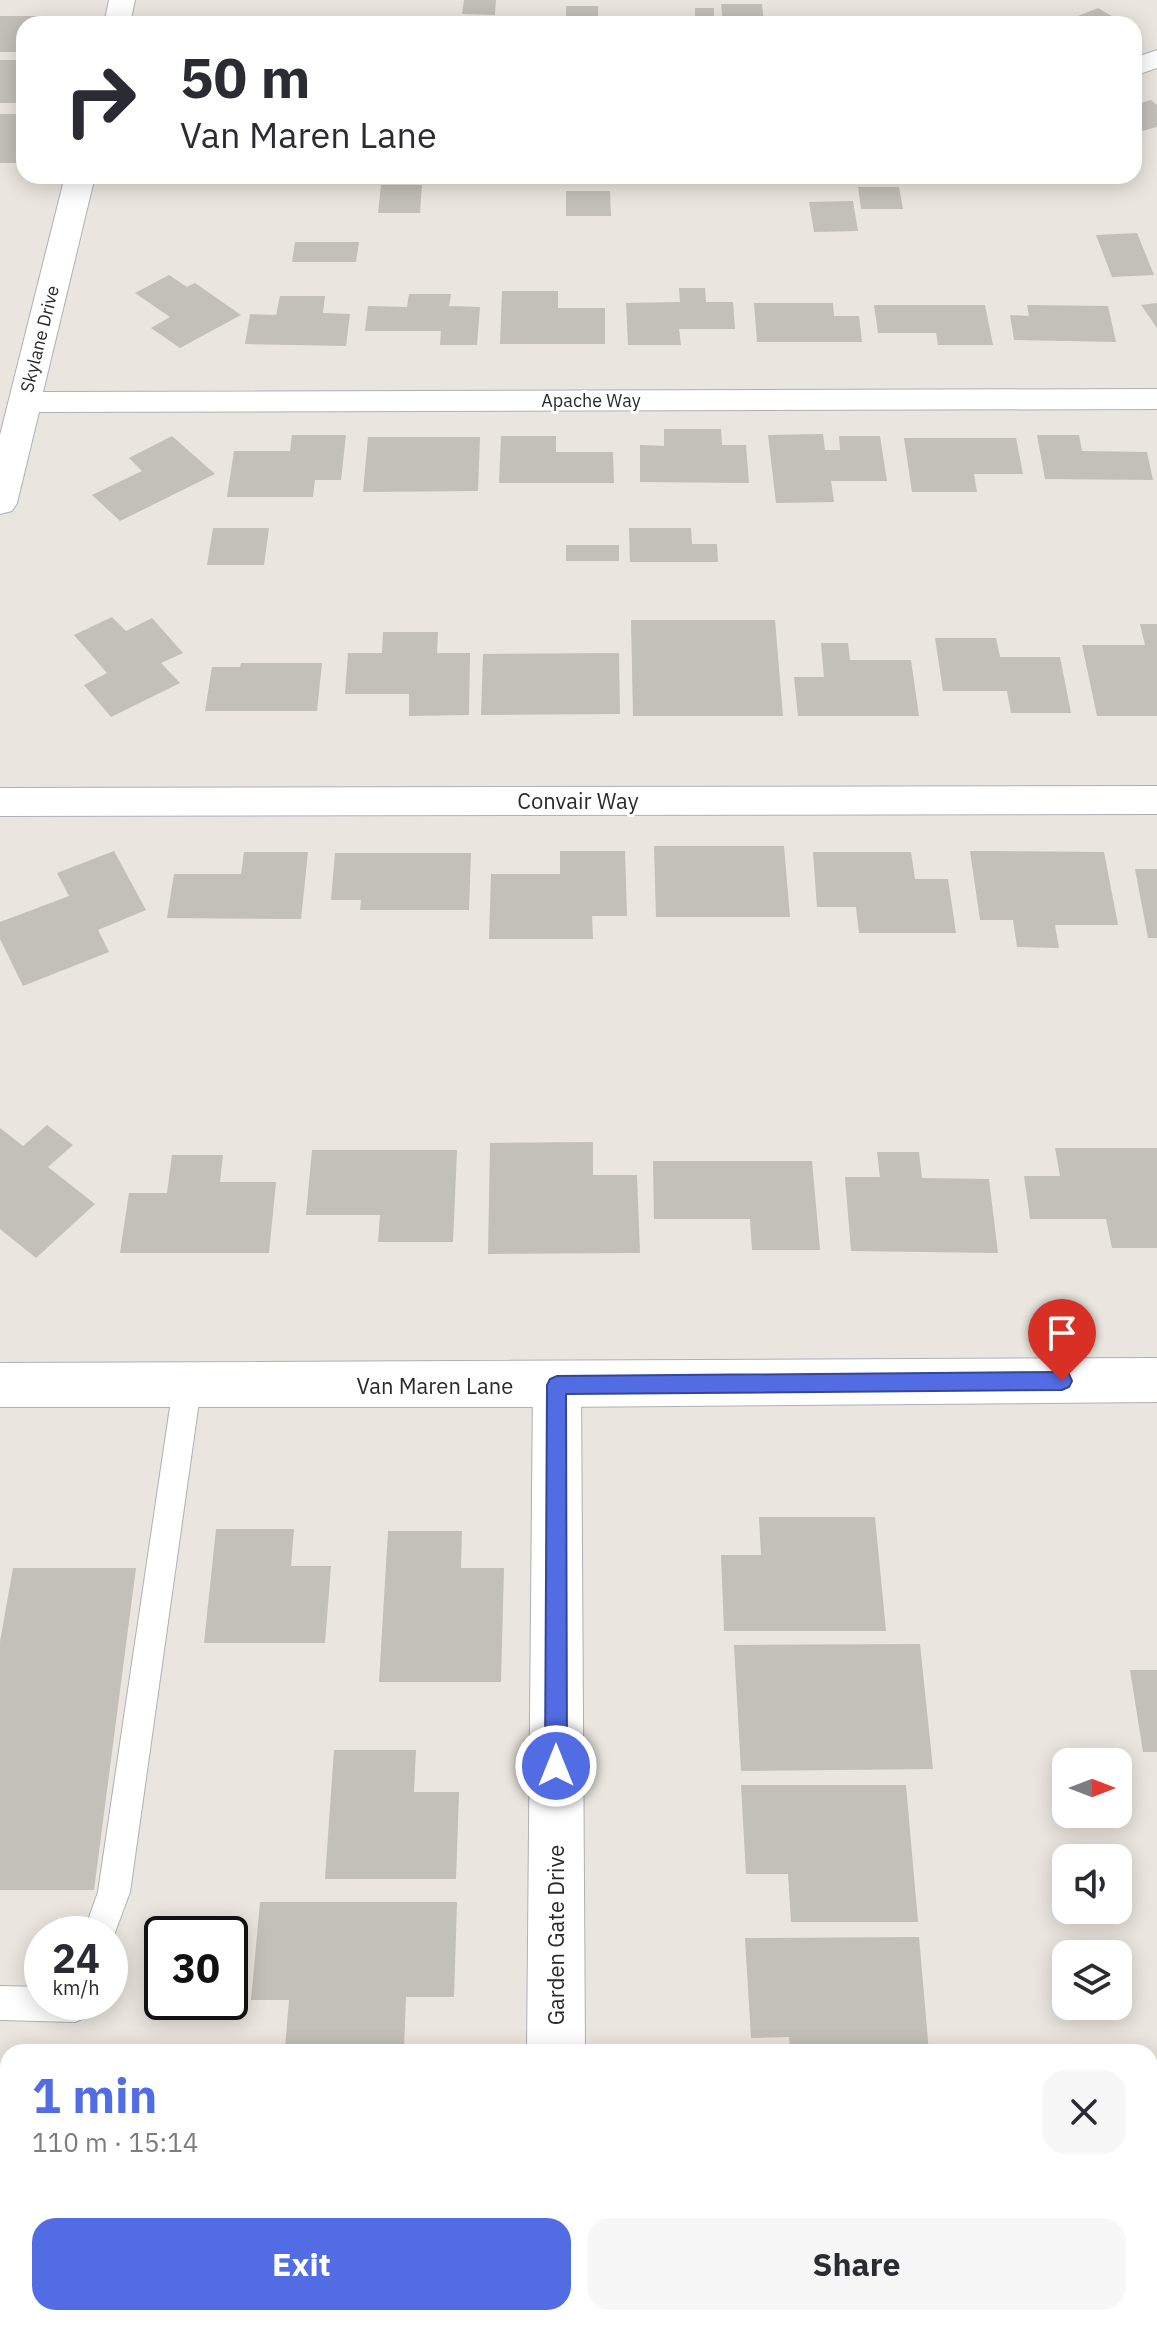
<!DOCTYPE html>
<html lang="en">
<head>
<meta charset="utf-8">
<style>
  body { margin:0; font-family:"IBM Plex Sans",sans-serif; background:#f7f7f7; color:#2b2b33; height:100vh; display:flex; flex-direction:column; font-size:30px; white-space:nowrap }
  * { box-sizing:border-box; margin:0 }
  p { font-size:26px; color:#7c7c81 }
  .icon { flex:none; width:44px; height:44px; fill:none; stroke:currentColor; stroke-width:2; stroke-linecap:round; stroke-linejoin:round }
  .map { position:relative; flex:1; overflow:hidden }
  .sheet { position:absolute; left:0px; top:2044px; width:1158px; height:282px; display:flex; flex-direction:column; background:#fff; border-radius:24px 24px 0 0; box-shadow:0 4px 20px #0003 }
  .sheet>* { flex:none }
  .hud { position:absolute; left:16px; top:16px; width:1126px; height:168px; border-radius:24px; box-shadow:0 4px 20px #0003; background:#fff; color:#2b2b33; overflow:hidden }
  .needle { width:52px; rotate:90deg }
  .buttons { position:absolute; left:1052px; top:1748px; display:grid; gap:16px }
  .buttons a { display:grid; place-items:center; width:80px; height:80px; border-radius:16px; background:#fff; box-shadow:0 4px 20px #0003; font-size:40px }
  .speed { position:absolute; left:24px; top:1916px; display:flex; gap:16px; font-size:40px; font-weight:700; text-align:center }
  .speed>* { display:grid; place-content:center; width:104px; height:104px; border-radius:50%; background:#fff; box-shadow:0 4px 20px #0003; line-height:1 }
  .speed small { font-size:20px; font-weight:400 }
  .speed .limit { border:4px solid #111; border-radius:12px; background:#fff; color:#111 }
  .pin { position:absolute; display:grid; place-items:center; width:68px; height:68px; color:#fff; margin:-82px -34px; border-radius:50% 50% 50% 0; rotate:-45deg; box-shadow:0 0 8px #0007 }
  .pin .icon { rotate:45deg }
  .me { position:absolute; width:88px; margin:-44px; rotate:0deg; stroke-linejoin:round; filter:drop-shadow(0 0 6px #0008) }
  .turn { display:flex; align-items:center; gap:28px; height:168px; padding:0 32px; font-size:36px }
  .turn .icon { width:104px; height:104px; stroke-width:2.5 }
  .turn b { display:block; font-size:56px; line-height:68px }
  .round { display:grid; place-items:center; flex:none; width:84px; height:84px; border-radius:24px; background:#f7f7f7 }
  .summary { display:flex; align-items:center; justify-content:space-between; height:136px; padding:0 32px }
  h1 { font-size:48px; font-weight:700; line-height:60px; color:#526ce3 }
  .primary-button { display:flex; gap:16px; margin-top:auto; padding:16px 32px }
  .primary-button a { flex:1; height:92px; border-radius:24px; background:#526ce3; color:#fff; font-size:32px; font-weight:700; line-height:92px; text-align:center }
  .primary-button a+a { background:#f7f7f7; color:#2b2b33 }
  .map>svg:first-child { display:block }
</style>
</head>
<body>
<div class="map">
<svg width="1157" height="2325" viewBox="0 0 1157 2325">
  <rect width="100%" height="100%" fill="#eae5de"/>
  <path fill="#c3bfb9" d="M464,0h32l-1,15 -33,-1z
    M721,4h41l2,20h-41z
    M566,6h32v16h-32z
    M695,8h19v15h-19z
    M1098,8l27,16h-67z
    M0,16h39l-2,8h-13v28h-24z
    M772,19h42l1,5h-43z
    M0,60h24v43h-24z
    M1151,100l6,5v22l-23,6v-28z
    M0,114h24v32l-5,17h-19z
    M168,176h48l-2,8h-47z
    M496,176h21v8h-21z
    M381,185h41l-2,28h-42z
    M858,187h41l4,22h-42z
    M566,191h44l1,25h-45z
    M853,201l5,30 -44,1 -5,-30z
    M1137,233l17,42 -42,2 -16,-42z
    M295,242h64l-3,20h-64z
    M169,275l18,12 8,-4 46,32 -61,33 -29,-20 19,-11 -35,-24z
    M679,288h26l1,14h27l2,27h-56l2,16h-53l-2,-42 54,-1z
    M502,291h56v17h47v36h-105z
    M409,294h42l-2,12 31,1 -3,38h-37l1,-14h-76l3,-25 39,1z
    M280,296h45l-2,17 27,1 -4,32 -101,-2 5,-30 26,1z
    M754,303h79l1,13h25l3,26h-105z
    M1157,303v25l-16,-23z
    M874,305h111l8,40h-55l-2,-12h-58z
    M1027,305l81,1 8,36 -102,-2 -4,-25 19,1z
    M664,429h57l1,16h24l3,38 -109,-1v-37l24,1z
    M823,434l2,16h15l-1,-14h41l7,45h-56l3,21 -58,1 -8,-68z
    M292,435h54l-5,45h-26l-2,17h-86l7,-46h56z
    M1037,435h42l3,16 65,1 6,28 -108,-1z
    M172,436l43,38 -95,47 -28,-26 50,-24 -13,-13z
    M501,436h55v16h57l1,31h-115z
    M368,437h112l-2,54 -115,1z
    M904,438h112l7,36h-49l3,18h-65z
    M213,528h56l-5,37h-57z
    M629,528h62l1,16h25l1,18h-88z
    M566,545h53v16h-53z
    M112,617l14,14 26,-13 31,35 -22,10 19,20 -69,34 -27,-32 23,-12 -33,-38z
    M631,620h144l8,96h-150z
    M1140,624h17v92h-60l-15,-71h63z
    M383,632h55l-1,21h33l-1,62 -60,1v-22h-64l3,-41h34z
    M935,638h61l4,19h60l11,56h-60l-4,-22h-64z
    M821,643h27l2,17h61l8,56h-121l-4,-39h30z
    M619,653l1,61 -139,1 2,-61z
    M241,663h81l-5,48h-112l7,-44h28z
    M654,846h130l6,71h-134z
    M114,851l32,59 -48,20 11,22 -86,34 -23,-47v-17l69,-26 -12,-23z
    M560,851h65l2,65h-35l1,23h-104l2,-65h69z
    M970,851l134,1 14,73h-63l4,23 -42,-1 -4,-27h-33z
    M244,852h64l-7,67 -134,-1 7,-44h67z
    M813,852h98l4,27h33l8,54h-97l-3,-26h-39z
    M335,853h136l-2,57h-109l1,-10h-30z
    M1135,869h22v69h-9z
    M47,1125l26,20 -25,22 47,37 -59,54 -36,-29v-101l23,18z
    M593,1142v33h44l3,78 -152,1 2,-111z
    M1055,1148h102v100h-45l-6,-29h-76l-6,-43h36z
    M312,1150h145l-4,92h-75l2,-27h-74z
    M877,1152h42l3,26 67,1 9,74 -147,-2 -6,-74h35z
    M172,1155h51l-3,27h56l-7,71h-149l9,-60h38z
    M653,1161h159l8,89h-68l-2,-31h-96z
    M759,1517h116l11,114h-162l-3,-76h40z
    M216,1529h78l-3,37h40l-6,77h-121z
    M388,1531h74l-1,37h43l-3,114h-122z
    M13,1568h123l-42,322h-94v-248z
    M920,1644l13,125 -192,2 -7,-126z
    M1130,1670h27v82h-14z
    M334,1750h82l-2,42h45l-3,87h-131z
    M741,1785h165l12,137h-127l-3,-48h-42z
    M260,1902h197l-3,95h-48l-2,51h-119l4,-48h-38z
    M919,1937l10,115h-139l-1,-15 -38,1 -6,-100z
    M1150,2219h7v106h-16l-1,-7h10z
    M307,2318h141v7h-141z
    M768,2318h213v7h-213z"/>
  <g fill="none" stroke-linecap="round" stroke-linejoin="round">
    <g stroke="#aeb0b9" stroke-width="2">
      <path id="service" d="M187,1374l10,4 4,9 -71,505 -20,54v-12h-27l15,-42 75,-505 4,-9z
        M0,1986l42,1v15h51l-6,15 -12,5 -75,-2z"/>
    </g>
    <g stroke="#aeb0b9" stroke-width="2">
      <path id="minor" d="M109,0h26l-5,24h-26z
        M1157,50v18l-23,8v-18z
        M65,176h30l-52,216 1114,-3v20l-1118,3 -22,91 -5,8 -12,3v-79z
        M1157,786v28l-1157,2v-28z
        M557,1363l17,7 7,15 4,667h-58l6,-667 7,-15z
        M525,2318h62v7h-62z"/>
    </g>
    <g stroke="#aeb0b9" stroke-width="2">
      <path id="secondary" d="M1157,1358v44l-600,5h-557v-44z"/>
    </g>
    <use href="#service" fill="#fff" fill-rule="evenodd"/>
    <use href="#minor" fill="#fff" fill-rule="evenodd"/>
    <use href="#secondary" fill="#fff" fill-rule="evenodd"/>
  </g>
  <path fill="#526ce3" stroke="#354694" stroke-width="2" d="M1062,1372l7,2 3,7 -3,6 -7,3 -496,4 1,372 -3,8 -8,3 -7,-3 -4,-8 2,-381 3,-6 7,-3z"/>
  <g text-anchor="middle" stroke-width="6" stroke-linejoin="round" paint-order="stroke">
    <g font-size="18" fill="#2a2a2a" stroke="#fff">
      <text transform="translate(40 339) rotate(-76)" y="6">Skylane Drive</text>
      <text x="591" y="407">Apache Way</text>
    </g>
    <g font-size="22" fill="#2a2a2a" stroke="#fff">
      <text x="578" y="809">Convair Way</text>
      <text x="435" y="1394">Van Maren Lane</text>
      <text transform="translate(556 1935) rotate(-90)" y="8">Garden Gate Drive</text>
    </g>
  </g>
</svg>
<div class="buttons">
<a><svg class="needle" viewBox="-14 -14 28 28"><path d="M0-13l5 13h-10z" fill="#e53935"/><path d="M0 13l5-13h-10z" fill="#7c7c81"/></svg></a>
<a><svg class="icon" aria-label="sound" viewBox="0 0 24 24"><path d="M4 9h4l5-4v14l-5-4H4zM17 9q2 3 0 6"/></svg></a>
<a><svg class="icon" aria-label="layers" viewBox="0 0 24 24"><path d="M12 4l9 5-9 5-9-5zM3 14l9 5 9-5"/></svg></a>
</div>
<div class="speed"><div>24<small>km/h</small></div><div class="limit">30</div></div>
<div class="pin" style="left:1062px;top:1381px;background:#d93025"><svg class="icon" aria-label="arrive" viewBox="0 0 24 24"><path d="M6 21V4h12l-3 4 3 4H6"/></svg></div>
<svg class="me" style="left:556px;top:1766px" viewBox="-20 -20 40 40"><circle r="17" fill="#526ce3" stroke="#fff" stroke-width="3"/><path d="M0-11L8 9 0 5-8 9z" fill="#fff"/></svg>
<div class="hud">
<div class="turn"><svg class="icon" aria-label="right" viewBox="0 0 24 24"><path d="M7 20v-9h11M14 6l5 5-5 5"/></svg><div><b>50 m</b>Van Maren Lane</div></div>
</div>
<section class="sheet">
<div class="summary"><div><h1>1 min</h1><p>110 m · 15:14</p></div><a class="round"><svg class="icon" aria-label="close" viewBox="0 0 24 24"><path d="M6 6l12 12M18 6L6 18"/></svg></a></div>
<div class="primary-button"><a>Exit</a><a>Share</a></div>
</section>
</div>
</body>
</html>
